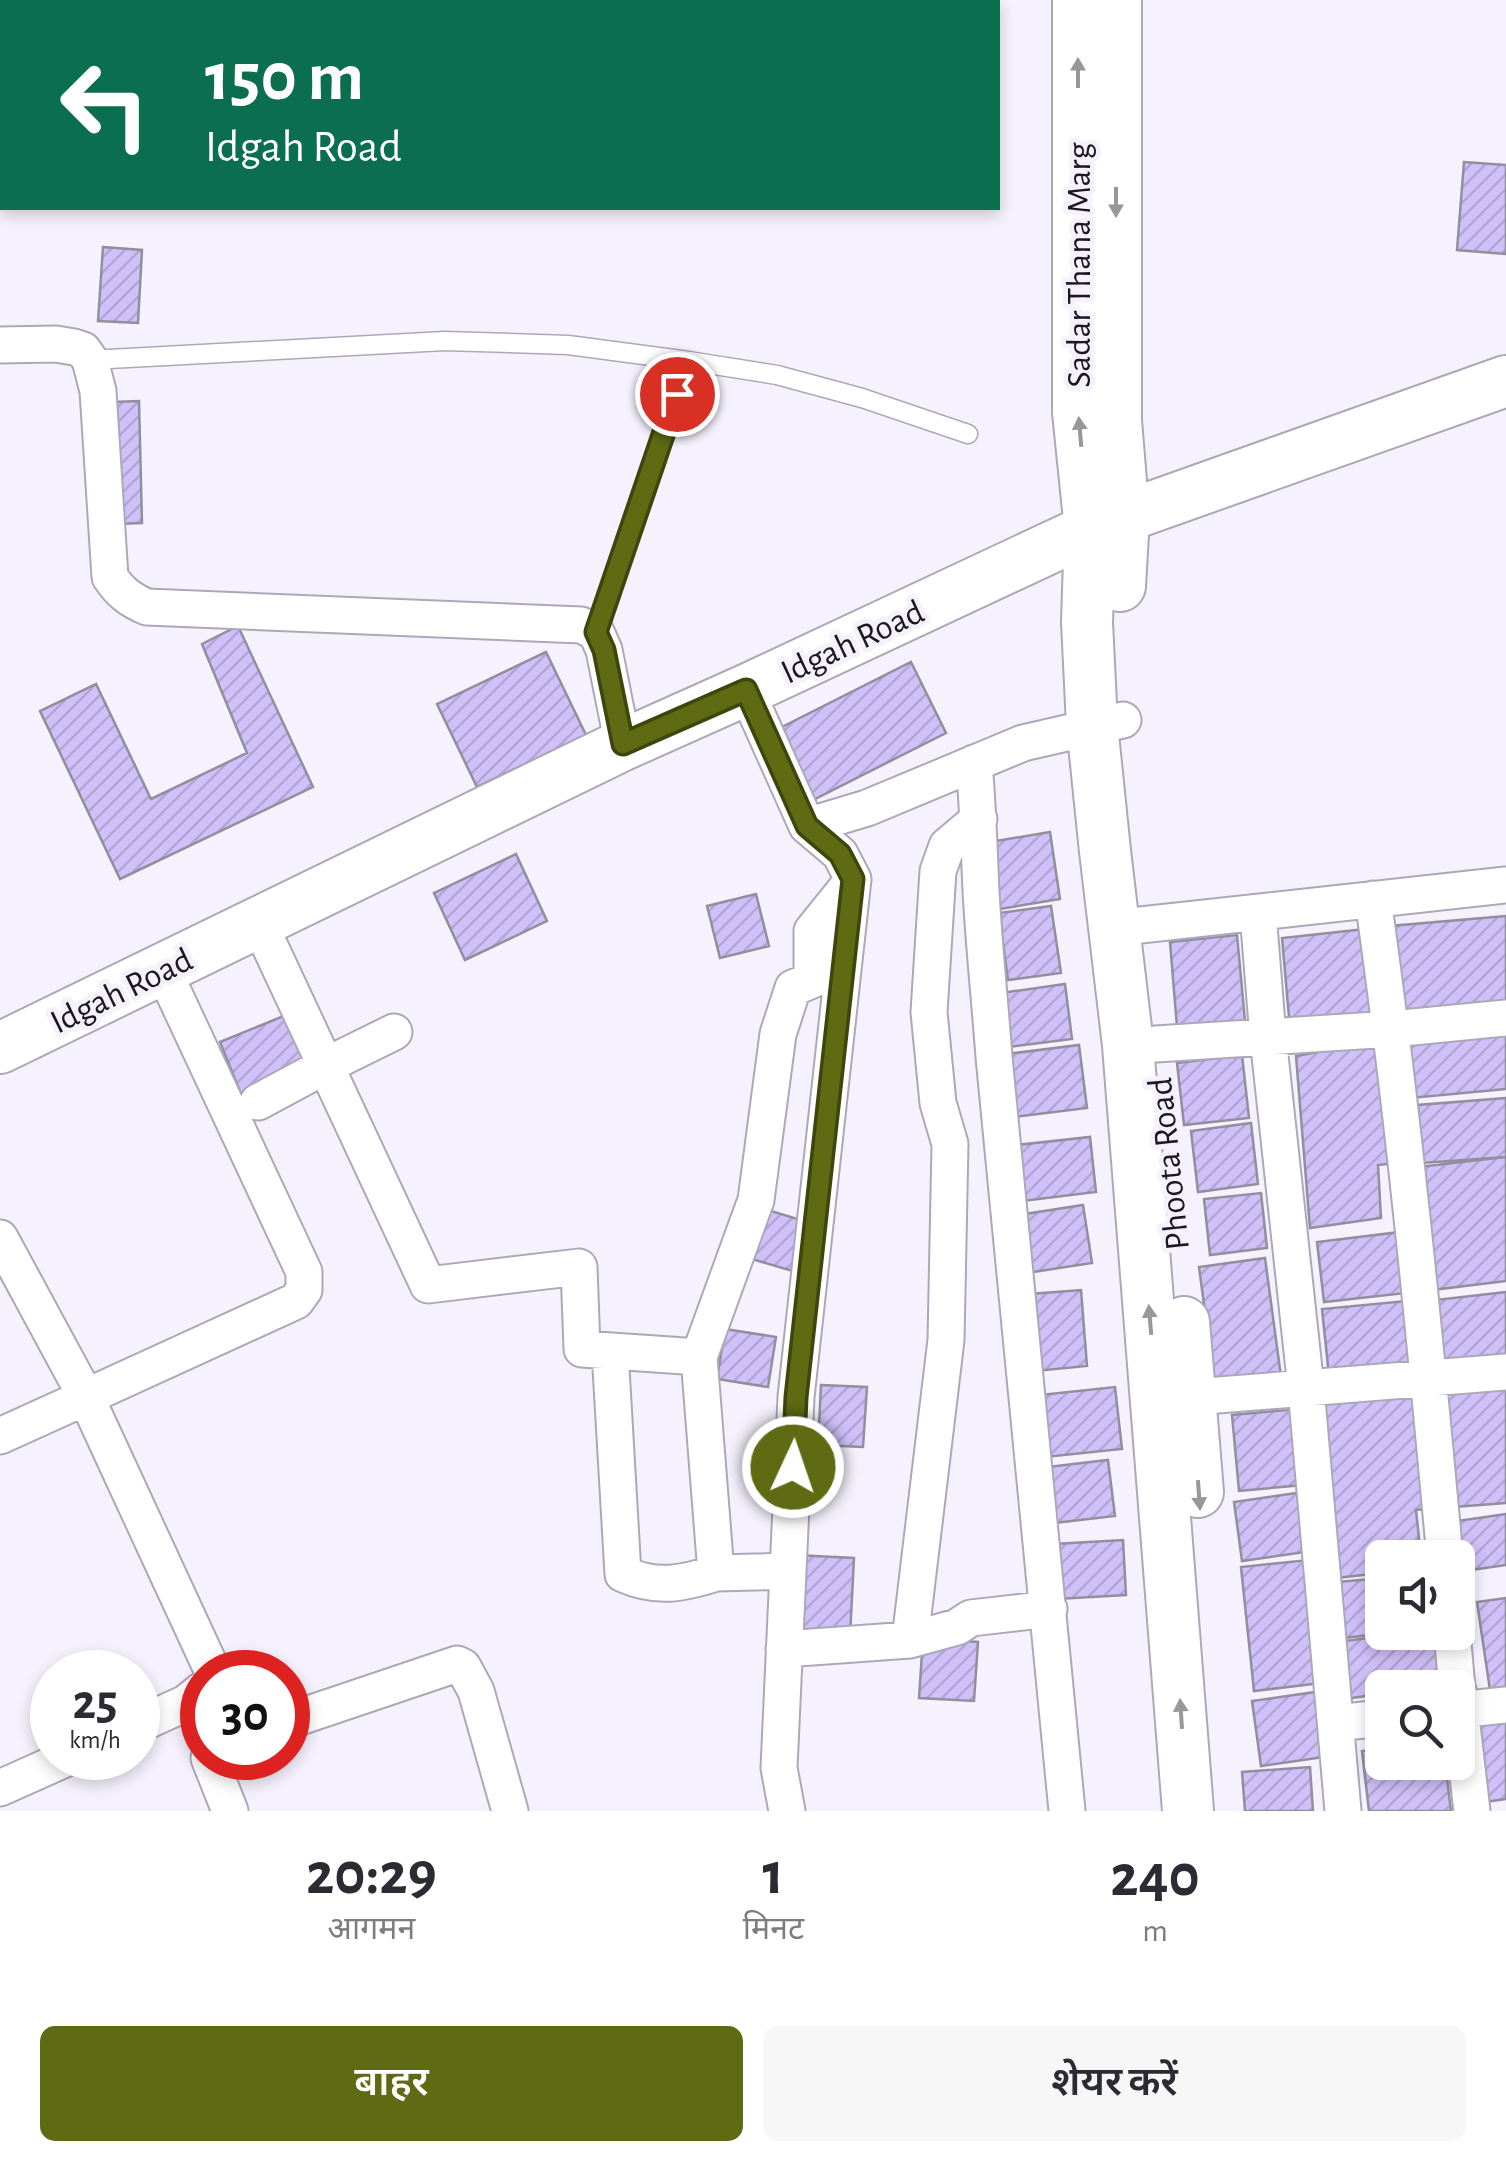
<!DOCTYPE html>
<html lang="hi">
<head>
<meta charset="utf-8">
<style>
  body { margin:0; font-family:"Alegreya Sans","Noto Sans Devanagari",sans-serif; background:#f7f7f7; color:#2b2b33; height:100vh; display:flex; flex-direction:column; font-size:38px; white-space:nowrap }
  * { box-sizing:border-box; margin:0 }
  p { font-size:32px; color:#7c7c81 }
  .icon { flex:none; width:55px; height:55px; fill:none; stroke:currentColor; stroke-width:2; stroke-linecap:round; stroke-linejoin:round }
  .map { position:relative; height:1811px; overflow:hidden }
  .sheet { display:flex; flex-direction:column; background:#fff; flex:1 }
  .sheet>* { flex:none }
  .banner { position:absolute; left:0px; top:0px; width:1000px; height:210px; box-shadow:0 5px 15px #0003; background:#0b6e4f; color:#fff; overflow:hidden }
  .fabs { position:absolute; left:1365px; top:1540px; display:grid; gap:20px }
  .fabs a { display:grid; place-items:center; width:110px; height:110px; border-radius:15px; background:#fff; box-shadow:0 5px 15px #0003; font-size:50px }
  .speed { position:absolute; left:30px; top:1650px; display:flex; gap:20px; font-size:50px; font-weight:700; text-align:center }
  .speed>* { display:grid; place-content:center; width:130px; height:130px; border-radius:50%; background:#fff; box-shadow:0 5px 15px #0003; line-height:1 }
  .speed small { font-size:25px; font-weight:400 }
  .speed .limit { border:15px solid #d22; background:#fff; color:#111 }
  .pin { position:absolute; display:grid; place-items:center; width:85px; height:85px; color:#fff; margin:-42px; border:5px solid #fff; border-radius:50%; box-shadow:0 2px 10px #0007 }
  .me { position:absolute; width:110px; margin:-55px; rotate:3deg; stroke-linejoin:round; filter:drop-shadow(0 0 8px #0008) }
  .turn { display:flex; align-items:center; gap:35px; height:210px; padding:0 40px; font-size:45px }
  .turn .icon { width:130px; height:130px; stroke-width:2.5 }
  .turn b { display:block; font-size:70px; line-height:85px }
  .eta { display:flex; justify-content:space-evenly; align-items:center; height:170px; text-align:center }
  .eta b { font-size:60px; font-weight:600; line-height:70px }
  .action { display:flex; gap:20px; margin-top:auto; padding:20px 40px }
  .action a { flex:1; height:115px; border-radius:15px; background:#5e6b13; color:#fff; font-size:40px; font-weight:600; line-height:115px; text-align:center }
  .action a+a { background:#f7f7f7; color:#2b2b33 }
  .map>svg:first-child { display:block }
</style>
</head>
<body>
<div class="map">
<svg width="1506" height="1811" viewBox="0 0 1506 1811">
  <defs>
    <pattern id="building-hatch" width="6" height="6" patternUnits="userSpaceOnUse" patternTransform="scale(2.5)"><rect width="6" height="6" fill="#d0c0f9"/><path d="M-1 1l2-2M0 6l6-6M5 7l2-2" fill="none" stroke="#b2a4d5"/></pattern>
  </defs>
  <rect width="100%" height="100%" fill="#f5f2fd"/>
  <path fill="url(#building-hatch)" stroke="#928e9e" stroke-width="2.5" d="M1464,162l42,3v89l-49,-4z
    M103,247l39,3 -4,73 -40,-2z
    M139,401l3,122 -26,1 -3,-122z
    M238,626l75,161 -193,92 -80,-168 56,-27 55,115 96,-46 -45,-109z
    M546,652l40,83 -109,52 -40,-83z
    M911,662l35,71 -139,70 -35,-71z
    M1050,832l10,67 -60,10 -10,-67z
    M516,854l31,67 -82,39 -31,-67z
    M756,894l13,52 -49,12 -13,-52z
    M1051,906l10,67 -53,7 -9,-67z
    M1506,916v88l-107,11 -9,-89z
    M1366,929l6,86 -82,13 -8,-90z
    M1237,935l8,86 -68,6 -7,-85z
    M1065,984l7,55 -64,8 -7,-54z
    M286,1015l21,51 -66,28 -21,-52z
    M1506,1021v68l-95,9 -6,-68z
    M1379,1041l9,123 -10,1 3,53 -71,10 -14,-172z
    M1079,1045l8,63 -81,10 -7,-63z
    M1242,1055l7,63 -65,7 -7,-62z
    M1506,1098v59l-84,6 -4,-58z
    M1251,1123l7,61 -60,8 -7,-61z
    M1090,1137l6,55 -82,10 -6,-56z
    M1506,1157v124l-74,9 -14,-123z
    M1261,1193l6,55 -57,7 -6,-56z
    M1083,1205l9,58 -72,11 -8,-58z
    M761,1208l50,15 -15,49 -51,-15z
    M1400,1232l6,61 -82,9 -7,-60z
    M1265,1258l17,126 -66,10 -17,-127z
    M1081,1290l6,76 -51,5 -6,-77z
    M1506,1292v63l-73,8 -7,-62z
    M1406,1301l7,66 -84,9 -7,-67z
    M725,1329l51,8 -8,50 -51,-8z
    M1506,1376v127l-51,4 -11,-125z
    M821,1385l46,2 -4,60 -45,-2z
    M1115,1387l7,62 -86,9 -6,-62z
    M1420,1389l13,119 -17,2 5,48h-39v15l-46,5 -20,-177z
    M1297,1409l6,76 -64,6 -7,-76z
    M1108,1460l7,56 -70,8 -6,-56z
    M1297,1493l8,59 -63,9 -8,-59z
    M1506,1514v51l-42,6 -7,-50z
    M1123,1540l3,55 -69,4 -3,-55z
    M795,1555l59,3 -4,78 -60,-3z
    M1309,1560l13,123 -68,8 -13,-124z
    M1382,1578v54h13l-51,6 -6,-56z
    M1506,1598v97l-15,2 -14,-95z
    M1413,1632h22l6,54 -59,2v6l-31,4 -6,-57z
    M923,1638l55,4 -4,59 -55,-3z
    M1322,1691l9,65 -70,10 -9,-65z
    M1506,1718v81l-21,3 -11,-79z
    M1382,1748v14h63l6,49h-82l-7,-60z
    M1310,1767l3,44h-68l-3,-39z"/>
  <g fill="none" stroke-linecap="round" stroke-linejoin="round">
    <g stroke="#ada8b9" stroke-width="21">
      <path id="lane" d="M90,360l355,-19 123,4 121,16 88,14 85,23 106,36
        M596,632l93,-271"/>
    </g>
    <g stroke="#ada8b9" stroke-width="39">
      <path id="street" d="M0,345l56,-1 18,3 9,3 7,10 8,31 12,186c10,15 20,23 37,30l434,18 15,7 8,18 19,95
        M746,690l61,136 33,28 13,25 -57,518 -17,371 8,43
        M974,763c4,43 5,85 7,128 3,56 9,111 13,166 23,252 51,503 73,754
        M807,826l60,-18 156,-65 100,-23
        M1373,899c31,219 52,439 72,659
        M1258,913l10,124 38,351 37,423
        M259,923l169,362 151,-18 3,82 117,8
        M1113,928l393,-43
        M163,970l141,302v18l-8,11 -210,96 127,275
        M1156,1044l236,-15 114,-11
        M258,1102l67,-36 69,-34
        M0,1238l86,159 -86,39
        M610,1351l13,223c34,15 59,10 93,-1
        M1168,1399l338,-27
        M787,1571l-71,2 -17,-216 57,-157 22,-166 15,-46 19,-8v-49l41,-51
        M1452,1632l5,56
        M910,1640l36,-300 4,-196 -12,-41 -9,-91 9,-141 9,-25 32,-27
        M784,1649l126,-9 47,-13 14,-9 78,-9
        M1458,1690l14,121
        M1458,1710l48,-5
        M288,1721l169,-57 6,3 13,24 34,120
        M1336,1723l46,-5
        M138,1725l48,-22 16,-13
        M209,1758l21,53
        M0,1788l67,-30"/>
    </g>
    <g stroke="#ada8b9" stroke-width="54">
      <path id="secondary" d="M1078,0v412l12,117 -3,93 5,103 13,126 23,194 60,766
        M1116,0v421l8,96 -4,69
        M0,1048l623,-303 123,-55 344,-161 416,-148
        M1184,1322l14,170"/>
    </g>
    <use href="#lane" stroke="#fff" stroke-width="18"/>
    <use href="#street" stroke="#fff" stroke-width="35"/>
    <use href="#secondary" stroke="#fff" stroke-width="50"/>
  </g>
  <defs><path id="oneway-solid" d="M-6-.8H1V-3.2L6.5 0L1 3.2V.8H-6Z" transform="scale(2.5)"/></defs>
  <g fill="#98989a">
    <use href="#oneway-solid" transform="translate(1078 73) rotate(-90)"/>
    <use href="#oneway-solid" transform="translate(1116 202) rotate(90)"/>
    <use href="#oneway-solid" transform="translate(1080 432) rotate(-95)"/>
    <use href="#oneway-solid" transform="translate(1150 1320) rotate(-95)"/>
    <use href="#oneway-solid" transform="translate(1199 1495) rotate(86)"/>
    <use href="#oneway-solid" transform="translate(1181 1714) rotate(-94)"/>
  </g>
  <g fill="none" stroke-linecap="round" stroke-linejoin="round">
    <g stroke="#3d460c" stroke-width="25">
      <path id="route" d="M677,394l-81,238 8,18 19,94 123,-54 61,136 33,28 13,25 -57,518 -3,70"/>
    </g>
    <use href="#route" stroke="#5e6b13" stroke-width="18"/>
  </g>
  <g text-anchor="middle" stroke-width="10" stroke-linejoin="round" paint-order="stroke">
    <g font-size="35" fill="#1a191f" stroke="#f5f2fd">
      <text transform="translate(1078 265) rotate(-90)" y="12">Sadar Thana Marg</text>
      <text transform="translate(852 641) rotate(-25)" y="12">Idgah Road</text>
      <text transform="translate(121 990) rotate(-26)" y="12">Idgah Road</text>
      <text transform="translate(1168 1164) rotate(-96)" y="12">Phoota Road</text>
    </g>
  </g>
</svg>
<div class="fabs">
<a><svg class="icon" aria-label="sound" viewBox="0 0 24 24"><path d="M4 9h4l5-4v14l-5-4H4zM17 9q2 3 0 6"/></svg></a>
<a><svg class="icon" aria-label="search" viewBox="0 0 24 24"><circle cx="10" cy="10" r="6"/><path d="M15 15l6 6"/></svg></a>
</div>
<div class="speed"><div>25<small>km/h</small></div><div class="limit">30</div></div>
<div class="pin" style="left:677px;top:394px;background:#d93025"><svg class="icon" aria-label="arrive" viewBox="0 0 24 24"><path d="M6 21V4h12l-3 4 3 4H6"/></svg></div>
<svg class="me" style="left:793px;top:1467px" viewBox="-20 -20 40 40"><circle r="17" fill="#5e6b13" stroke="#fff" stroke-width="3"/><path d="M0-11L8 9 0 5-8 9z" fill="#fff"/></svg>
<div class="banner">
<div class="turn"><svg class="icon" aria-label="left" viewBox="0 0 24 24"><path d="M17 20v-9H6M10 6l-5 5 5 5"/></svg><div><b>150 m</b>Idgah Road</div></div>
</div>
</div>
<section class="sheet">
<div class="eta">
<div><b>20:29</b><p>आगमन</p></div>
<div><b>1</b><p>मिनट</p></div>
<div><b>240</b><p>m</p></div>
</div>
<div class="action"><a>बाहर</a><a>शेयर करें</a></div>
</section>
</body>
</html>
